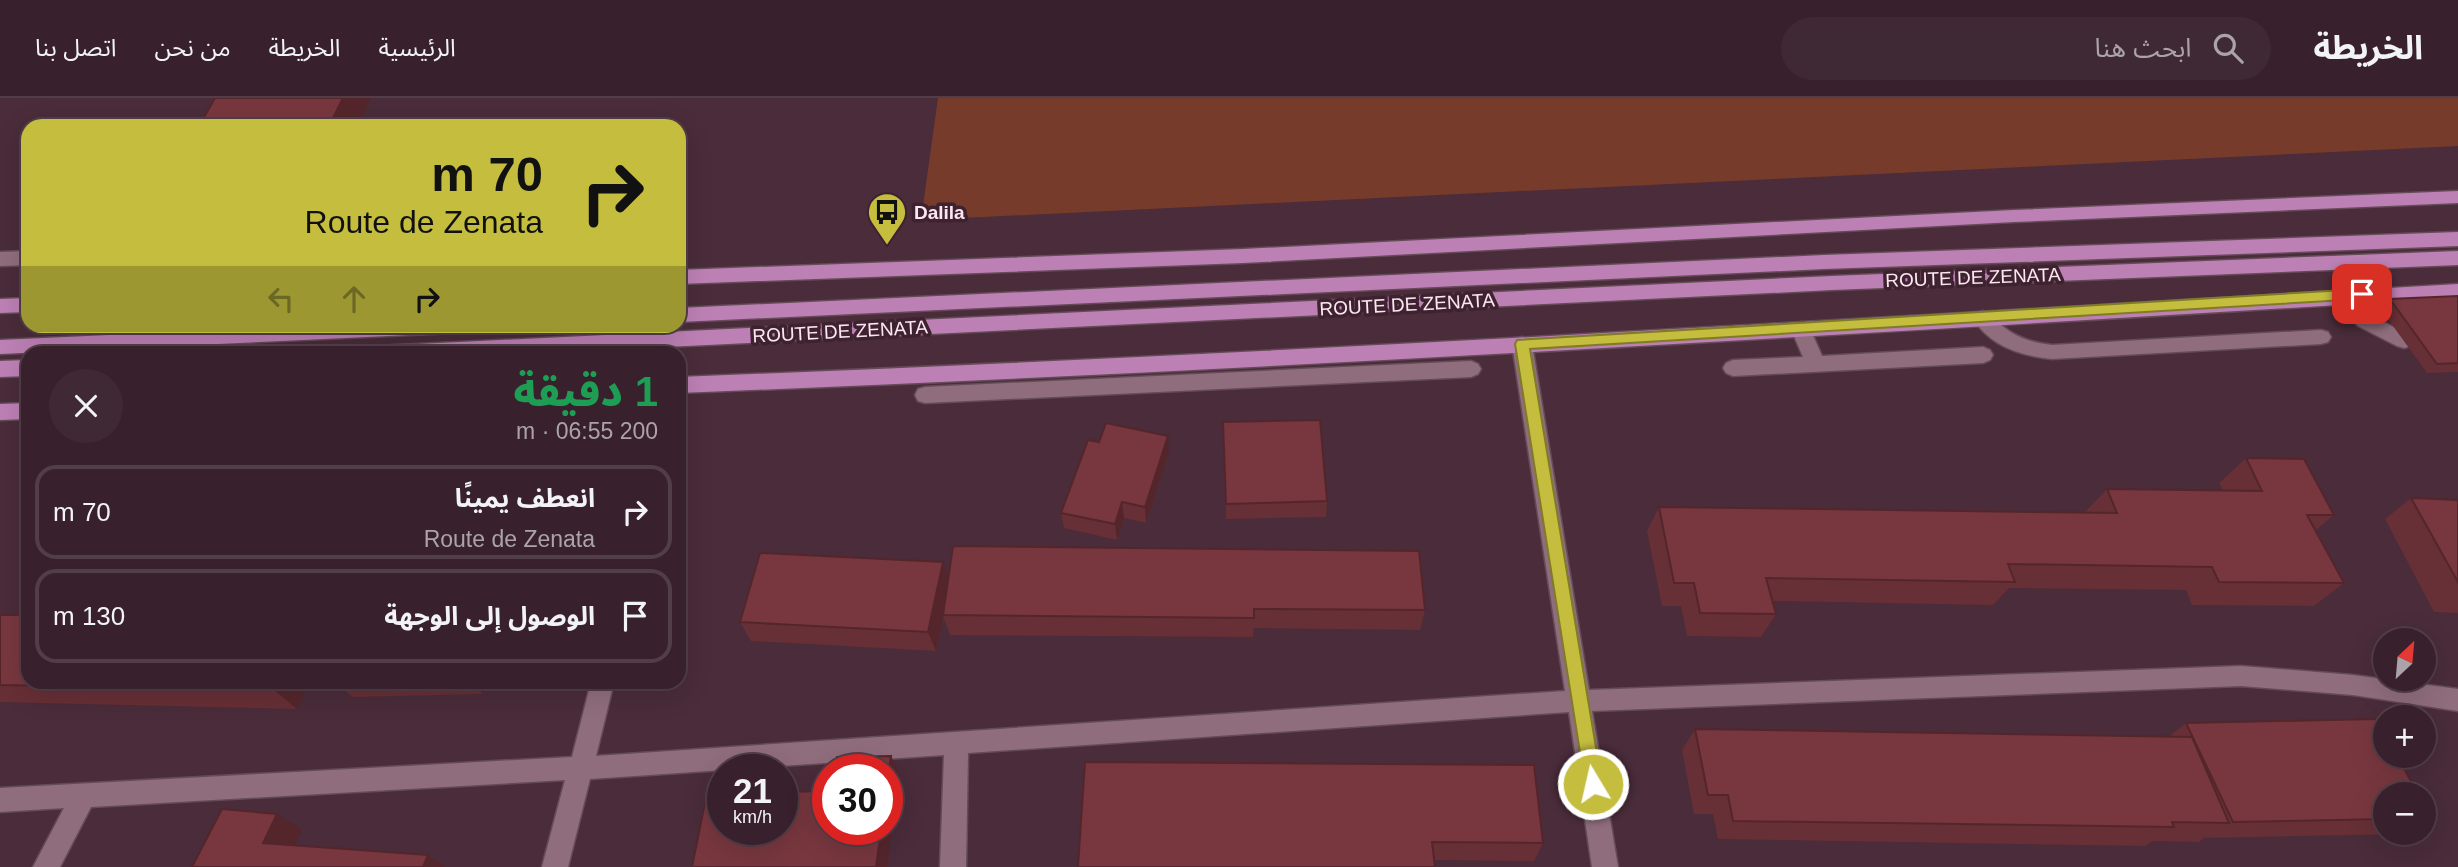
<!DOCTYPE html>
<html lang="ar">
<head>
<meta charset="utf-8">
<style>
  body { margin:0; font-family:Helvetica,"Noto Sans Arabic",sans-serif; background:#3f2934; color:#f1f3f6; direction:rtl; height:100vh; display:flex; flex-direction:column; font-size:26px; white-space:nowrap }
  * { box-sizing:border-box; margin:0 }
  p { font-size:23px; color:#aba3a9 }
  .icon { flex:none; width:38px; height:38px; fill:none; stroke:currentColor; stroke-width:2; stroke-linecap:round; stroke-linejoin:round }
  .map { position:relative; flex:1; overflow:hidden; direction:ltr }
  .sheet { position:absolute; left:21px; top:248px; width:665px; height:343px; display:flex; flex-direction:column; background:#38212c; border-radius:21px; box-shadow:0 7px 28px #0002,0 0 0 2px #523e48; direction:rtl }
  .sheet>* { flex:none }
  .top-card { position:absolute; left:21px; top:21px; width:665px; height:214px; border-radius:21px; box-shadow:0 7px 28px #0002,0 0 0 2px #523e48; direction:rtl; background:#c4bd3e; color:#111; overflow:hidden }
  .needle { width:46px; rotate:26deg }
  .tools { position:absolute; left:2373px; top:530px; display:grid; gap:14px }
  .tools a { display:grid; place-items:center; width:63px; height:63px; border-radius:50%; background:#38212c; box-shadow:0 7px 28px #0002,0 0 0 2px #523e48; font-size:35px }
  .speed { position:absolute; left:707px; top:656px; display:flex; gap:14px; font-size:35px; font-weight:700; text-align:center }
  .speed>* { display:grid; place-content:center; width:91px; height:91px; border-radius:50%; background:#38212c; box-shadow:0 7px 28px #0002,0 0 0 2px #523e48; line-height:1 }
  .speed small { font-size:18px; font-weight:400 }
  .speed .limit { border:10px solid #d22; background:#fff; color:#111 }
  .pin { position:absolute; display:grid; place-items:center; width:60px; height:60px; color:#fff; margin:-30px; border-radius:14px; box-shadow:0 4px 10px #0006 }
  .me { position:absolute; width:77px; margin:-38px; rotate:351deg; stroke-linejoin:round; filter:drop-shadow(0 0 5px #0008) }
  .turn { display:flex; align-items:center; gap:24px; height:147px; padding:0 28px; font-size:32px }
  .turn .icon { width:91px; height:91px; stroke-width:2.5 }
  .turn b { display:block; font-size:49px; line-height:60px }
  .lanes { display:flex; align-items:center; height:66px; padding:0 28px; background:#0003; justify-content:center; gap:35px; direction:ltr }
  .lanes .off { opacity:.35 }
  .round { display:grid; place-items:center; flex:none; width:74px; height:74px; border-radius:37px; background:#3f2934 }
  .headline { display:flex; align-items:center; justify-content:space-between; height:119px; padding:0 28px }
  h1 { font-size:42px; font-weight:800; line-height:52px; color:#1e9e55 }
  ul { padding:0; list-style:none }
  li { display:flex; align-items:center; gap:21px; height:94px; margin:0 14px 10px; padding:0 14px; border:4px solid #523e48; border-radius:21px }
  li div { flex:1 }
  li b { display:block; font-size:26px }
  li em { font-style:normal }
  header { display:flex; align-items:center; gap:42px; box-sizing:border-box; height:98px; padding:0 35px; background:#38212c; border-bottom:2px solid #523e48 }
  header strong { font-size:33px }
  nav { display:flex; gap:38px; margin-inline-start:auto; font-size:24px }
  .search { width:490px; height:63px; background:#3f2934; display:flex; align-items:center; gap:18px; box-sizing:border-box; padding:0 24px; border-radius:38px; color:#aba3a9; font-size:26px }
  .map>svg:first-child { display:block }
</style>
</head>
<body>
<header>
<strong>الخريطة</strong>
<div class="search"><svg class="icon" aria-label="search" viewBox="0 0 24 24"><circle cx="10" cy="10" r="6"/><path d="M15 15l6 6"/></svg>ابحث هنا</div>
<nav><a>الرئيسية</a><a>الخريطة</a><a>من نحن</a><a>اتصل بنا</a></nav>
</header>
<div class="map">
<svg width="2458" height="769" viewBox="0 0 2458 769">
  <rect width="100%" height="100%" fill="#4a2c3a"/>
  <path fill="#763b2b" d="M938,0h1520v48l-1537,74z"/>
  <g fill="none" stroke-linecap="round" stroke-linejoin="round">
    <g stroke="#644b57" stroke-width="3">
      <path id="minor" d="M28,153v14l-28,1v-14z
        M2340,191l7,2 25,25 39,20 3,5 -3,5 -7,2 -7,-2 -39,-20 -27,-30 2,-5z
        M1983,213c9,3 14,11 22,17 14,11 30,15 47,17l269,-15 7,2 3,5 -3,5 -7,2 -269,15c-30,-3 -63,-13 -79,-41l3,-5z
        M1801,224l7,2 14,32 161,-9 7,3 3,5 -3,5 -7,3 -250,13 -7,-3 -3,-5 3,-5 7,-3 70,-3 -12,-28 3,-5z
        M1522,239l7,2 3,5 57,346 652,-24 112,9 105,14v22l-105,-16 -112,-9 -649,25 26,156h-26l-23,-155 -601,41 -2,114h-26l4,-112 -354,24 -22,88h-26l23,-87 -474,27 -31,60h-27l31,-59 -64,4v-24l572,-31 19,-75h23l-18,74 969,-65 -53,-347 3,-5z
        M1471,263l7,3 3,5 -3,5 -7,3 -546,26 -7,-2 -3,-6 3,-6 7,-2z"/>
    </g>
    <g stroke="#644b57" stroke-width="3">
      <path id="major" d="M2458,93v12l-444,19 -771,41 -564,21v-14l564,-21 771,-39z
        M2458,134v14l-634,23 -1145,53v-14l1145,-53z
        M2458,153v14l-626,25 -1311,64h-175l3,-5 7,-2 1476,-71z
        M2458,186v14c-593,35 -1186,72 -1779,95v-16c593,-23 1186,-58 1779,-93z
        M28,200v14l-28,1v-14z
        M306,228h157l-3,5 -7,2 -453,21v-14z
        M28,262v16l-28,1v-16z
        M28,305v16l-28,1v-16z"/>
    </g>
    <use href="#minor" fill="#906d7d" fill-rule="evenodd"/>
    <use href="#major" fill="#bd80b5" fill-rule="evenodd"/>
  </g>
  <path fill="#672f36" d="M2458,198v76l-31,1 -47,-65 10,-9z
    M1223,341l104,62 -1,16 -100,2z
    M1169,354l-23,71 -22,-5 -7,22 -53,-12 -3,-15z
    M2246,360l88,57 -18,15 28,53 -30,23 -122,-1 -6,-15 -177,-2 -16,17 -220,-4 3,13 -15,23 -74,-1 -6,-30h-19l-15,-75 12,-24 426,5 22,-23 116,1 -4,-7z
    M2411,400l47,2v113l-24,-1 -49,-93z
    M948,480l477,32 -5,20 -166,-2 -1,9 -303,-2 -7,-19 -7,35 -185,-10 -11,-19z
    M0,517l309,67 -12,27 -297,-7z
    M337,584h149l-3,12 -130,3 -16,-13z
    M2186,625l199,71v39h17l-2,1 -193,4 -1,-1 -7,5 -46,-1 -8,5 -427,-7 -5,-25h-19l-12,-64 13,-21 473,8z
    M1085,664l458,81 -9,18 -100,-1 1,7h-357z"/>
  <path fill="#54262c" d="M343,0h28l-14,28h-28z
    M1168,338l1,16 -23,71 -1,-16z
    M1122,404l2,16 -7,22 -2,-16z
    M943,464l7,21 -14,68 -8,-19z
    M277,584h32l-12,27 -23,-19z
    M471,584h15l-3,12z
    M891,658l8,17 -12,94h-11l5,-37h6v-48z
    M277,716l25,16 -13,28 -26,-15z
    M428,757l17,12h-22z"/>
  <path fill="#78373f" stroke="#54262c" stroke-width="2" d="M215,0h128l-14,28h-130z
    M2458,198v67l-21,1 -47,-65z
    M1320,322l7,81 -101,3 -3,-82z
    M1106,325l62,13 -23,71 -23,-5 -7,22 -54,-11 27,-73 11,2z
    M2246,360l58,1 30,56h-27l37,68 -125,-1 -7,-15 -204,-3 7,18 -249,-4 10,36 -76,-1 -6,-30h-20l-15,-76 458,6 -10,-24 155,2z
    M2411,400l47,2v82z
    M953,448l466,5 6,59 -171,-1v9l-311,-3z
    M760,455l183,9 -15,70 -188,-10z
    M0,517h28v67h249l-3,8 -274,-5z
    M337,584h47l-47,2z
    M2376,621l9,16v21h12l21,38h-33v25l-152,3 -47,-99z
    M1695,631l497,8 37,86 -57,-1 2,5 -441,-6 -5,-26h-20z
    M891,658l-4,26v-12h-52l2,-13z
    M1085,664l449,3 9,78 -111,-1 3,25h-357z
    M828,693v39h53l-5,37h-184l15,-74h16v37h59v-38z
    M2424,707l7,13 -7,1z
    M222,711l55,5 -14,29 165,12 -5,12h-231z"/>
  <path fill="#c4bd3e" stroke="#7f7b28" stroke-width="2" d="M2362,191l7,5 -7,5 -832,50 72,435 -3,6 -6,3 -7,-3 -71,-446 2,-4z"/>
  <defs>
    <g id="bus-pin" transform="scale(2.0125)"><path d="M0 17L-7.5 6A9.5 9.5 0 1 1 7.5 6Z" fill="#c4bd3e" stroke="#3f2230"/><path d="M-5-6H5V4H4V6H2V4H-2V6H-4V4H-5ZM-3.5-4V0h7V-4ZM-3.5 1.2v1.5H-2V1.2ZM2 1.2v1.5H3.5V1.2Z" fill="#111"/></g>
  </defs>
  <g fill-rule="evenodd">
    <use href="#bus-pin" x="887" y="114"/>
  </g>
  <g text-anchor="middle" stroke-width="7" stroke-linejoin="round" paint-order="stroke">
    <g font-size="19" font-weight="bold" fill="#fbe7ef" stroke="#3f2230" text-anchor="start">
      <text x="914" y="121">Dalila</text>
    </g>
    <g font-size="19" fill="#fbe7ef" stroke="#3f2230">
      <text transform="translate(1973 179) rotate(-2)" y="7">ROUTE DE ZENATA</text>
      <text transform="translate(1407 206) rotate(-3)" y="7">ROUTE DE ZENATA</text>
      <text transform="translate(840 233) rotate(-3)" y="7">ROUTE DE ZENATA</text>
    </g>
  </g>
</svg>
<div class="tools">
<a><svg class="needle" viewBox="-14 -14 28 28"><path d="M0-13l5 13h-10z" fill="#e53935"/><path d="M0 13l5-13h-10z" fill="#aba3a9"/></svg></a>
<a>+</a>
<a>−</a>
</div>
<div class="speed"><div>21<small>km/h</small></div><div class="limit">30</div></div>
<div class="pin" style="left:2362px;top:196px;background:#d93025"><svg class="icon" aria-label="arrive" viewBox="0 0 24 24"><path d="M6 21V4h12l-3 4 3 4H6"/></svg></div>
<svg class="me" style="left:1593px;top:686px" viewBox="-20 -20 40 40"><circle r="17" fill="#c4bd3e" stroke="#fff" stroke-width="3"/><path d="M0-11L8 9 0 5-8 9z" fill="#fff"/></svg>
<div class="top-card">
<div class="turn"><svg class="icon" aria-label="right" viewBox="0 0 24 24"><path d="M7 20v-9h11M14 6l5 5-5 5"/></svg><div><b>70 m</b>Route de Zenata</div></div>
<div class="lanes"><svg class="icon off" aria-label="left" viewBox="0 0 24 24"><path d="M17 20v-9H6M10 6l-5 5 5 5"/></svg><svg class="icon off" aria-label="ahead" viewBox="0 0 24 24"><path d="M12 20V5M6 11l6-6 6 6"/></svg><svg class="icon" aria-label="right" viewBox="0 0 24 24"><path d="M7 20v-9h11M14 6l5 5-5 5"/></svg></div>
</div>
<section class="sheet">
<div class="headline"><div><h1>1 دقيقة</h1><p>200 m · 06:55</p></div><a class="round"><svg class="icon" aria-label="close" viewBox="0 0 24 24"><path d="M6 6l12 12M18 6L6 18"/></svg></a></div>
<ul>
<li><svg class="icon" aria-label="right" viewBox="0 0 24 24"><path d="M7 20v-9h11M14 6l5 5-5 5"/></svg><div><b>انعطف يمينًا</b><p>Route de Zenata</p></div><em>70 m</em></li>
<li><svg class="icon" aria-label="arrive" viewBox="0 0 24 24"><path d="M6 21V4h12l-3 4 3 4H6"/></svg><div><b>الوصول إلى الوجهة</b></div><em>130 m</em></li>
</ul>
</section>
</div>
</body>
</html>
